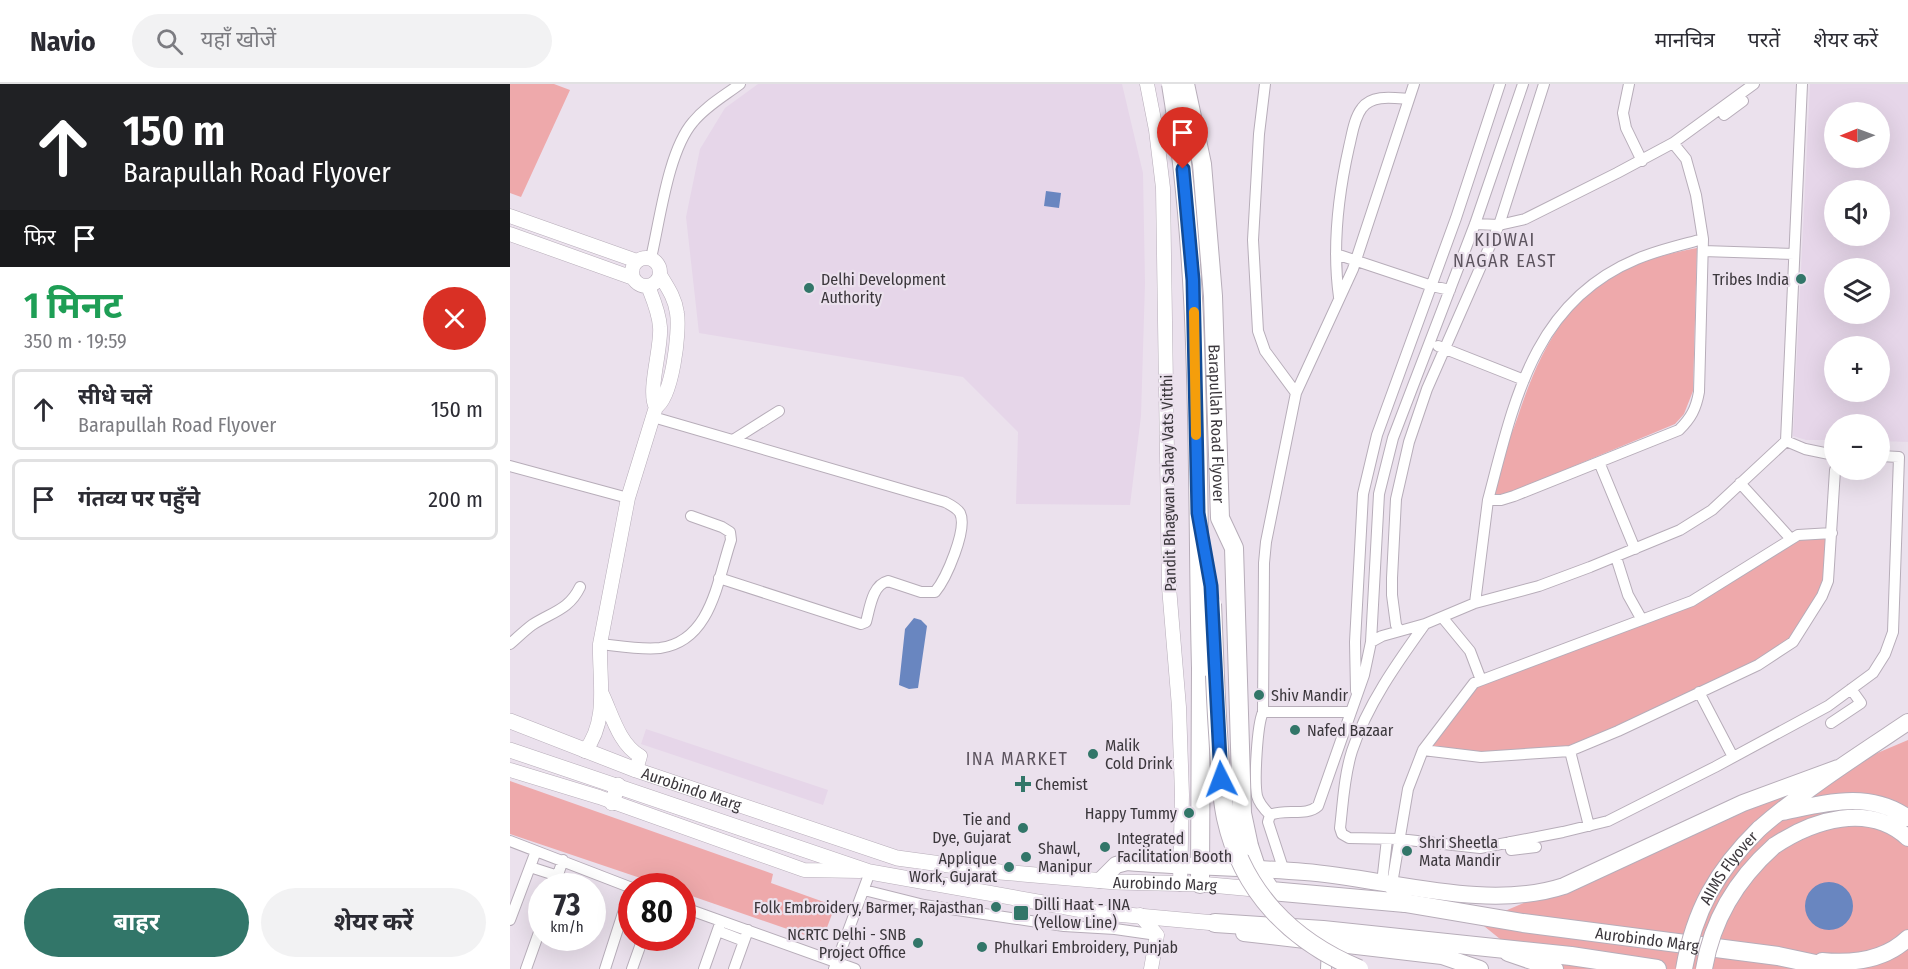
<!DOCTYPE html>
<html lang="hi">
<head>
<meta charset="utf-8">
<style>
  body { margin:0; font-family:"Fira Sans Condensed","Noto Sans Devanagari",sans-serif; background:#f2f2f3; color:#2b2b33; height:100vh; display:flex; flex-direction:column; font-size:22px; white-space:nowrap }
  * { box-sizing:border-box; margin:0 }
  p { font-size:20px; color:#7c7c81 }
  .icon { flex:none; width:33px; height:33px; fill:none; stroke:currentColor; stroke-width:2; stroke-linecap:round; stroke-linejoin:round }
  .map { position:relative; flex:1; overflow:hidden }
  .drawer { display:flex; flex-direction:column; background:#fff; width:510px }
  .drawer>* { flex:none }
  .banner { background:#202124; color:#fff; overflow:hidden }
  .needle { width:39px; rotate:269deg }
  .controls { position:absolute; left:1314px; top:18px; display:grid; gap:12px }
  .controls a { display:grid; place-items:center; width:66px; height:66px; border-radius:50%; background:#fff; box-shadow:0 6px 24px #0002; font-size:30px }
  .speed { position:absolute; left:18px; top:789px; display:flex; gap:12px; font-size:30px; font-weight:700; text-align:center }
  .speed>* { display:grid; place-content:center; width:78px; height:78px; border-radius:50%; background:#fff; box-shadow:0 6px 24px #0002; line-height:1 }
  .speed small { font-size:15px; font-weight:400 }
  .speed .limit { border:9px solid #d22; background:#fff; color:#111 }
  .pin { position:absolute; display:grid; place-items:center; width:51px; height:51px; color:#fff; margin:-62px -26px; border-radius:50% 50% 50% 0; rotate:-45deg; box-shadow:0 0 6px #0007 }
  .pin .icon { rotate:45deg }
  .me { position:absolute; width:66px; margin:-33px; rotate:357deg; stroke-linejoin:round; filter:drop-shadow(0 0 4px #0008) }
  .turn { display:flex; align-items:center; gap:21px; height:126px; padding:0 24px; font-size:27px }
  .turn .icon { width:78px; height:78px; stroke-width:2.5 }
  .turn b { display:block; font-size:42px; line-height:51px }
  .then { display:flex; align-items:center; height:57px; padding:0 24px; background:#0003; gap:12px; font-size:22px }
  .round { display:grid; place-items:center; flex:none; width:63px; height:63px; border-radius:32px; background:#f2f2f3 }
  .overview { display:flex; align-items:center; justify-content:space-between; height:102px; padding:0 24px }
  h1 { font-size:36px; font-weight:700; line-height:45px; color:#1e9e55 }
  .cta { display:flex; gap:12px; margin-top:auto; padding:12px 24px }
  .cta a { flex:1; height:69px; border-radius:36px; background:#327669; color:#fff; font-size:24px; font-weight:700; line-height:69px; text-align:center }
  .cta a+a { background:#f2f2f3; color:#2b2b33 }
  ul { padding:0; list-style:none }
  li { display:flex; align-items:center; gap:18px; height:81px; margin:0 12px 9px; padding:0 12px; border:3px solid #e1e1e2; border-radius:9px }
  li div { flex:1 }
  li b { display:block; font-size:22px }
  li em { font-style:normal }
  header { display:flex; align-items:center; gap:36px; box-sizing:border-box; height:84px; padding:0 30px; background:#fff; border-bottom:2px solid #e1e1e2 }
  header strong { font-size:28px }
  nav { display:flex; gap:33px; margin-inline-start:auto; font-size:21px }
  .search { width:420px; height:54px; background:#f2f2f3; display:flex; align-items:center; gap:15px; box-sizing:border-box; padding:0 21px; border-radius:33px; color:#7c7c81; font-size:22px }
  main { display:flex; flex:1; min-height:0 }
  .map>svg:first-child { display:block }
</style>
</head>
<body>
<header>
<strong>Navio</strong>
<div class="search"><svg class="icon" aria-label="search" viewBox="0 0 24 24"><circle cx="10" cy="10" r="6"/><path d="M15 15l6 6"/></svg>यहाँ खोजें</div>
<nav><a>मानचित्र</a><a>परतें</a><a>शेयर करें</a></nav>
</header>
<main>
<section class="drawer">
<div class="banner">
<div class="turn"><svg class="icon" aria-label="ahead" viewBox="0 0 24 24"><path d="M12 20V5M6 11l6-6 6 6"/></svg><div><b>150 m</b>Barapullah Road Flyover</div></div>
<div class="then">फिर<svg class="icon" aria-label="arrive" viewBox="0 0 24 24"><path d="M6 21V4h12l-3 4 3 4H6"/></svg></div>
</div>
<div class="overview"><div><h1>1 मिनट</h1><p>350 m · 19:59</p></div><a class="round" style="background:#d93025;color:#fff"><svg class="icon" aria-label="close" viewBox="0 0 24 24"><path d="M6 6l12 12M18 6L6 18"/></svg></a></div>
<ul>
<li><svg class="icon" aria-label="ahead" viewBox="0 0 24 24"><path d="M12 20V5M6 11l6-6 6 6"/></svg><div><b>सीधे चलें</b><p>Barapullah Road Flyover</p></div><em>150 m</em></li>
<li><svg class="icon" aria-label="arrive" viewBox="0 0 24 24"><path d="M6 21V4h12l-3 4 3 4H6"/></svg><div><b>गंतव्य पर पहुँचे</b></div><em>200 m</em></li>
</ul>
<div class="cta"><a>बाहर</a><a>शेयर करें</a></div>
</section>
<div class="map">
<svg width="1398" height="885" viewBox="0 0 1398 885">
  <rect width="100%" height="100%" fill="#ebe1ed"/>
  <path fill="#e6d6e9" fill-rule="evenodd" d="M248,0h364l21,89 2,110 -4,133 -11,89 -114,-1 2,-72 -55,-55 -264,-44 -13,-116 14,-68 25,-41z
    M1300,0h98v358l-28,-1v-17h-46v16h-28l-13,-4zM1324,28h46v46h-46zM1324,106h46v46h-46zM1324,184h46v46h-46zM1324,262h46v46h-46z
    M136,645l182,61 -5,15 -182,-61z"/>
  <path fill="#eea9ab" d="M0,0h44l16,6 -49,107 -11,-4z
    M1187,164l-4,143 -9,23 -9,10 -161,67 -21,6c3,-14 5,-30 10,-44 5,-12 10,-22 14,-34 22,-67 51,-129 122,-156 19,-7 38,-11 58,-15z
    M1316,454l-3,42 -6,14 -27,45 -32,22 -188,86 -89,7 -53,-6 50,-62 216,-81 106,-66z
    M1398,656v229h-371l-58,-47z
    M0,697l263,93 -2,9 64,23 -13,35 -139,-48 -1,-7h-18l-154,-52z"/>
  <path fill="#6986c0" d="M536,107l15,2 -2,15 -15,-2z
    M404,534l7,2 6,6 -9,62 -9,1 -10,-4 6,-56z
    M1295 822a24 24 0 1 1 48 0a24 24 0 1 1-48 0Z"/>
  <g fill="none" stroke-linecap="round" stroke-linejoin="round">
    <g stroke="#b7adb9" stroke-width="12">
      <path id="minor" d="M755,0l-6,50 -6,106 5,91 7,20 31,42
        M1119,0l-6,29 3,15 16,33
        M1292,0l-16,357 19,8 29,6
        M1214,31l19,-14
        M965,140l24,1 26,-6 92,-46 56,-30 81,-59
        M1193,167l91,3
        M826,170l96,32 18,4
        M141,174c9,-38 17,-107 42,-136 13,-16 31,-26 47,-38
        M829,213c-7,-50 -1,-101 10,-150 3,-12 5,-29 13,-39 10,-14 32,-10 47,-9
        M928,262l86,34
        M143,333l292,85c6,3 12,6 15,11 8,16 -14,66 -25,79h-14l-33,-11c-16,4 -18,27 -22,41l-5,2 -142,-46
        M223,356l46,-29
        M1089,378l36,87
        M0,382l118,32
        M1230,399l51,56
        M978,416c26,-98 45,-198 149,-241 21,-9 44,-14 66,-20
        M1106,473l12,38 14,25
        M965,519l13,-103h13l13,-4 165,-66c12,-12 17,-21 20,-38l4,-153 -7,-44 -10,-36 -13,-16
        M932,533l28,34 11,29
        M915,540c-28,39 -58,81 -73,127 -8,25 -9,52 -12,77l2,6 7,4 50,1 81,9 83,-16 45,-11 107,-54 113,-61 45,-33 12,-19 8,-22 6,-175 -19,-1
        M889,546l-3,-5 -4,-30v-17l4,-79 13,-57 18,-53 72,-164 45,-141
        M861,558l11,-6 43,-12 50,-21 64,-17 51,-19 90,-37 32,-20 74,-69
        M0,560c7,-6 14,-13 22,-19 20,-13 37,-15 48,-38
        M90,560c19,2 41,6 60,4 51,-7 57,-66 71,-108l-1,-8 -8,-5 -31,-11
        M846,607l-1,-49 8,-148 14,-59 79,-217 44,-134
        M1189,608l34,65
        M753,628h87
        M1321,639l30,-20 -10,-14
        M913,666l51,-67 218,-82 106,-66 34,-2
        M1060,667l19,75
        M760,731c-5,-5 -11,-11 -13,-19 -3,-15 0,-71 6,-84l1,-149 2,-21 30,-149 57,-124 61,-185
        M0,757l122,47
        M1000,758l1,8 25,-3
        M20,783l28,9
        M774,787l-16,-49 2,-7c15,-7 36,2 48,-9l46,-131 7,-33 8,-148 14,-56 82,-214 48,-140
        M872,799l5,-44
        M882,800l16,-95 15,-39 58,7 89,-6 48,-20 140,-66 35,-23 29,-46 6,-15 7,-111
        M44,802l9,-26
        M354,806l60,15 140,21 51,3 42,6
        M172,823l173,62
        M0,836l26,-69
        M208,847l26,10
        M16,885l16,-45
        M95,885l26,-81
        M122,885l11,-31
        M194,885l17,-48
        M224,885l14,-39
        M324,885l36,-97
        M816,885l1,-21"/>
    </g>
    <g stroke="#b7adb9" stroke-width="15">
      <path id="tertiary" d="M637,0l9,46 7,58 6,399 10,120 3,88 -2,89
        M0,132l127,45
        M0,150l123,44
        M122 188a14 14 0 1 1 28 0a14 14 0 1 1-28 0Z
        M146,323c16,-9 24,-75 21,-94 -2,-15 -9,-25 -17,-38
        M92,610c10,21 17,50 38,62l-4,14
        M75,667c24,-31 14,-71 15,-107l28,-146 28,-91c-9,-15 6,-60 4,-80 -1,-15 -7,-28 -12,-41
        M0,686l89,27 205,73 56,1
        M630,831l17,20 -6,34"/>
    </g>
    <g stroke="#b7adb9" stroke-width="16">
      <g id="secondary">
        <path id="s1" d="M0,637l126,49 261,88 103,14 116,10 84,2 65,6"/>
        <path d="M0,666l360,122 224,40 121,11"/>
        <path d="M102,719l6,-18"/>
      </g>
    </g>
    <g stroke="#b7adb9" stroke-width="18">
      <path id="primary" d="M1272,728c44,-9 87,-22 126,6
        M1249,745c46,-40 98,-73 149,-107
        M1264,762c39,-26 95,-44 134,-8
        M591,796l15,-15 11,-3c59,5 119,5 178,10 81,6 180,40 259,14l179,-83 95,-35
        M734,849l198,23 38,13
        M998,869l47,16
        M1312,877c31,3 63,-1 86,-23"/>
    </g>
    <g stroke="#b7adb9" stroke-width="20">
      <g id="trunk">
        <path id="s2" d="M739,762l8,24 14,21 134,12 118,20 255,33 61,13"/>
        <path d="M690,800l1,-216"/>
        <path d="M882,800l13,19"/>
        <path d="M705,839l108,7 248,26 86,13"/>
      </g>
    </g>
    <use href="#minor" stroke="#fff" stroke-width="10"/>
    <use href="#tertiary" stroke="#fff" stroke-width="14"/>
    <use href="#secondary" stroke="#fff" stroke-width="15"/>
    <use href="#primary" stroke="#fff" stroke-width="16"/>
    <use href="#trunk" stroke="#fff" stroke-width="18"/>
    <g stroke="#b7adb9" stroke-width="18" stroke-linecap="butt">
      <g id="primary-bridge">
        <path id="s3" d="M1174,885c10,-58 33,-99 75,-140"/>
        <path d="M1194,885c8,-49 33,-90 70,-123"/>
      </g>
    </g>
    <g stroke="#b7adb9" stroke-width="20" stroke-linecap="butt">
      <g id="trunk-bridge">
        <path d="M661,0c32,193 25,389 30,584"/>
        <path id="s4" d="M675,0l17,80 11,132 7,222 14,30 8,265 7,33"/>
        <path d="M702,520c2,43 3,85 6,128 2,28 2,58 8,86 16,73 65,123 133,151"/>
      </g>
    </g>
    <use href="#primary-bridge" stroke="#fff" stroke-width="16"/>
    <use href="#trunk-bridge" stroke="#fff" stroke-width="18"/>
  </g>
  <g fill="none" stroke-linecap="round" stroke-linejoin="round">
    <g stroke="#114b97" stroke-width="15">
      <path id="route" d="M673,85l10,111 5,233 13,73 10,193"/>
    </g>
    <use href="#route" stroke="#1a73e8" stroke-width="10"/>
    <path stroke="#f59e0b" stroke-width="10" d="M684,228l2,123"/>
  </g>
  <g fill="#327669" stroke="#ebe1ed" stroke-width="2">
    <circle cx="1291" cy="195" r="6"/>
    <circle cx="299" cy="204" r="6"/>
    <circle cx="749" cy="611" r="6"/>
    <circle cx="785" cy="646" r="6"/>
    <circle cx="583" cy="670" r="6"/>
    <path d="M510 691h6v6h6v6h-6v6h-6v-6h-6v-6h6z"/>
    <circle cx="679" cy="729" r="6"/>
    <circle cx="513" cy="744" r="6"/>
    <circle cx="595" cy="763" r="6"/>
    <circle cx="897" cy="767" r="6"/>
    <circle cx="516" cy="773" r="6"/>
    <circle cx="499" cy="783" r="6"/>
    <circle cx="486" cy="823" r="6"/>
    <rect x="503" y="821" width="16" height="16" rx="3"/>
    <circle cx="408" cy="859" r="6"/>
    <circle cx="472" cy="863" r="6"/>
  </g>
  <g text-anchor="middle" stroke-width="4.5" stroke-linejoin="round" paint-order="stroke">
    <g font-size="16" fill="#3b373c" stroke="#ebe1ed" text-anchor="start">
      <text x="311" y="201">Delhi Development<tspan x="311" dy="18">Authority</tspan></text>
      <text x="1279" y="201" text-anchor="end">Tribes India</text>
      <text x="761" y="617">Shiv Mandir</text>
      <text x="797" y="652">Nafed Bazaar</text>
      <text x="595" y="667">Malik<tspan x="595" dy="18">Cold Drink</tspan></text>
      <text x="525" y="706">Chemist</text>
      <text x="667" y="735" text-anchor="end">Happy Tummy</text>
      <text x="501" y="741" text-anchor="end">Tie and<tspan x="501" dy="18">Dye, Gujarat</tspan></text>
      <text x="607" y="760">Integrated<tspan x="607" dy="18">Facilitation Booth</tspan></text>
      <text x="909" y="764">Shri Sheetla<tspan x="909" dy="18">Mata Mandir</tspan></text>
      <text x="528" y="770">Shawl,<tspan x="528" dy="18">Manipur</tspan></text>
      <text x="487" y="780" text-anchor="end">Applique<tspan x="487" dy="18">Work, Gujarat</tspan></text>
      <text x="524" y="826">Dilli Haat - INA<tspan x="524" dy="18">(Yellow Line)</tspan></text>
      <text x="474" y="829" text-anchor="end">Folk Embroidery, Barmer, Rajasthan</text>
      <text x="396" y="856" text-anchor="end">NCRTC Delhi - SNB<tspan x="396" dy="18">Project Office</tspan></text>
      <text x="484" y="869">Phulkari Embroidery, Punjab</text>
    </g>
    <g font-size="16" fill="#3b373c" stroke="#ebe1ed">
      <text dy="6" stroke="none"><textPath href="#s4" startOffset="342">Barapullah Road Flyover</textPath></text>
      <text transform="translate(658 399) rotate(-91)" y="6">Pandit Bhagwan Sahay Vats Vitthi</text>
      <text dy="6" stroke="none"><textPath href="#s1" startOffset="194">Aurobindo Marg</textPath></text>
      <text dy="6" stroke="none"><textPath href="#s3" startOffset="112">AIIMS Flyover</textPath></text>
      <text dy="6" stroke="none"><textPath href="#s1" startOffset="680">Aurobindo Marg</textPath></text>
      <text dy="6" stroke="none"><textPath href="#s2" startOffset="430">Aurobindo Marg</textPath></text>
    </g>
    <g font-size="18" letter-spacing="1.5" fill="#5d545f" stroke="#ebe1ed">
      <text x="995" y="162">KIDWAI<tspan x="995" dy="21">NAGAR EAST</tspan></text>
      <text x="507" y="681">INA MARKET</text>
    </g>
  </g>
</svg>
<div class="controls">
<a><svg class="needle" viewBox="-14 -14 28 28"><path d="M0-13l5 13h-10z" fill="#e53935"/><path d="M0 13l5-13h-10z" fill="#7c7c81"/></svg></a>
<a><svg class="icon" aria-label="sound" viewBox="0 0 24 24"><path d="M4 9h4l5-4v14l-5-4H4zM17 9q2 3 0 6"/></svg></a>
<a><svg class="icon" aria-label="layers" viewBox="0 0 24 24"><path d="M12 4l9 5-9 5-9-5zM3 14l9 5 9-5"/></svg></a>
<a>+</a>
<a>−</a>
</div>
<div class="speed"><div>73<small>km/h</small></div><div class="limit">80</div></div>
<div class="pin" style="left:673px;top:85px;background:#d93025"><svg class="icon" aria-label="arrive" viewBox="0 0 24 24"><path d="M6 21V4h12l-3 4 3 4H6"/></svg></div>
<svg class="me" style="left:711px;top:695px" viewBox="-20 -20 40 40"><path d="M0-17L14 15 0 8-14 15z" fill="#1a73e8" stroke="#fff" stroke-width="4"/></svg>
</div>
</main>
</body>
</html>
